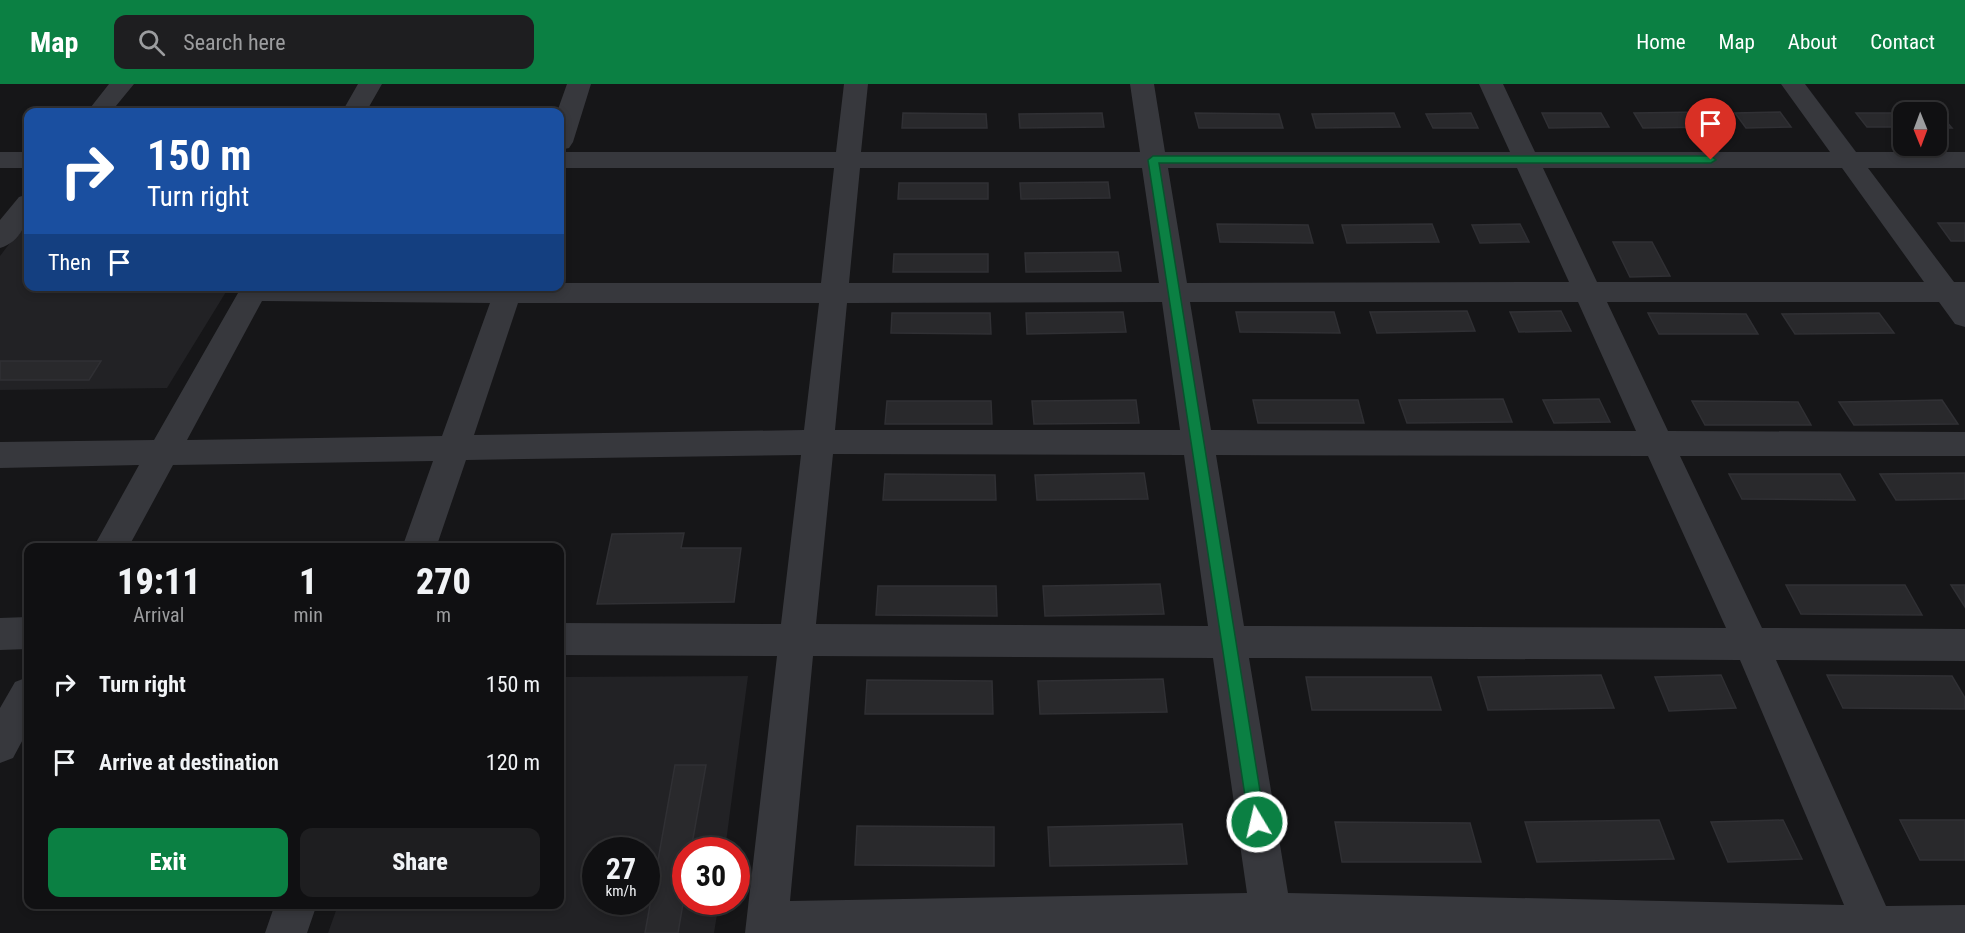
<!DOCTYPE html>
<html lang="en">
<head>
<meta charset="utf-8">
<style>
  body { margin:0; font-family:"Roboto Condensed",sans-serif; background:#1e1e20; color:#f1f3f6; height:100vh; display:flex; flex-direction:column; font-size:22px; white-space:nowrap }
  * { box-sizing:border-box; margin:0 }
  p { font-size:20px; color:#9c9d9f }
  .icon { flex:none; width:33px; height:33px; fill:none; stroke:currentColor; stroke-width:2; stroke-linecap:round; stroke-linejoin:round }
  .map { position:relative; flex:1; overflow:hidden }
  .side { position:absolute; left:24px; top:459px; width:540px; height:366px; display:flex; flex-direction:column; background:#101012; border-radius:12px; box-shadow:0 3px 9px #0003,0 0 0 2px #303032 }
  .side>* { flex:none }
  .top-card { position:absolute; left:24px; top:24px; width:540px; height:183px; border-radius:12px; box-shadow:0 3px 9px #0003,0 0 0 2px #303032; background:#1a4fa0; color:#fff; overflow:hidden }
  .needle { width:39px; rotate:179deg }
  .buttons { position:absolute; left:1893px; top:18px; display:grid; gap:12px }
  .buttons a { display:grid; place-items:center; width:54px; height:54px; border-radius:12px; background:#101012; box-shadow:0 3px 9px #0003,0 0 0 2px #303032; font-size:30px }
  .speed { position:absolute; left:582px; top:753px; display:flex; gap:12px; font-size:30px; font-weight:700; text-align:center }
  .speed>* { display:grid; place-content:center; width:78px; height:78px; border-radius:50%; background:#101012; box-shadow:0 3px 9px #0003,0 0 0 2px #303032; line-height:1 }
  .speed small { font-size:15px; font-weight:400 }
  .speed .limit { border:9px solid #d22; background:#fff; color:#111 }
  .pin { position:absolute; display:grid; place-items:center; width:51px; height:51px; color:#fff; margin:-62px -26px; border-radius:50% 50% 50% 0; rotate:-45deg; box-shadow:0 0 6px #0007 }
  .pin .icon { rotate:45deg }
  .me { position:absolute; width:66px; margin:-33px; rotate:351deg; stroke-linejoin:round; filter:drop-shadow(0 0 4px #0008) }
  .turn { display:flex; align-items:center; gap:21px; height:126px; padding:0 24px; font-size:27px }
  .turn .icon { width:78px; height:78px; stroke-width:2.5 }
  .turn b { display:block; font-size:42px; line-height:51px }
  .then { display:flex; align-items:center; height:57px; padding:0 24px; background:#0003; gap:12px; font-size:22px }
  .eta { display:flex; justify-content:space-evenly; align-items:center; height:102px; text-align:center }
  .eta b { font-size:36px; font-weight:800; line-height:42px }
  .primary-button { display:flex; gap:12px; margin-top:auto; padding:12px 24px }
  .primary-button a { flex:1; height:69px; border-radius:12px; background:#0b8043; color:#fff; font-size:24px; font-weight:800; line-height:69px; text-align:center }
  .primary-button a+a { background:#1e1e20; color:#f1f3f6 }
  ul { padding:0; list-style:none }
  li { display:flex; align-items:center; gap:18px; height:78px; padding:0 24px }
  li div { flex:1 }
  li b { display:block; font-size:22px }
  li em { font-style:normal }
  header { display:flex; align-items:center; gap:36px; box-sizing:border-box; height:84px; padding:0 30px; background:#0b8043; color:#fff }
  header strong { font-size:28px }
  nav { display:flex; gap:33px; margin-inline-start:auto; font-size:21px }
  .search { width:420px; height:54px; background:#1e1e20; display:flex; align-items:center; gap:15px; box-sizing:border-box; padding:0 21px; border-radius:12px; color:#9c9d9f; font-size:22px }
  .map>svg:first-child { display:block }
</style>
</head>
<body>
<header>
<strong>Map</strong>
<div class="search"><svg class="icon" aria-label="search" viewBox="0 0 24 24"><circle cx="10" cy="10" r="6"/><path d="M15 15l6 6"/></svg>Search here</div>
<nav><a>Home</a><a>Map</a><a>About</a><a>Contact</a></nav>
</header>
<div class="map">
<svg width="1965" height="849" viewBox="0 0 1965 849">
  <rect width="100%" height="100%" fill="#161618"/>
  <path fill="#222225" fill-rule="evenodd" d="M28,135v67l201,1 -62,101 -167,2v-134z
    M748,592l-23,174h-39v52h33l-5,31h-386l10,-28 222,-1v-227zM596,766h50v52h-50z"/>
  <path fill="#29292c" stroke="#303034" stroke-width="1.5" d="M1703,28l10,15 -70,1 -9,-15z
    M1780,28l11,15 -45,1 -11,-15z
    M903,29l83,1 1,14h-85z
    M1102,29l2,14 -84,1 -1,-14z
    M1195,29l84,1 4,14h-84z
    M1394,29l6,14 -84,1 -4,-14z
    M1471,29l7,15h-45l-7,-14z
    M1542,29h59l8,14 -60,1z
    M1856,29h48v14h-37z
    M1936,29h3l13,15h-16z
    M1108,98l2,16 -89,1 -1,-16z
    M899,99h89v16h-90z
    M1938,139h27v18h-14z
    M1217,140l91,1 5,18 -93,-1z
    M1432,140l7,18 -92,1 -5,-18z
    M1520,140l9,18 -49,1 -8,-18z
    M1613,158h39l18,34 -40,1z
    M1118,168l3,19 -95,1 -1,-19z
    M894,170h94v18h-95z
    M1467,227l8,20 -98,2 -7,-21z
    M1561,227l10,20 -52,1 -9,-20z
    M1123,228l3,20 -99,2 -1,-21z
    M1236,228h98l6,21 -100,-1z
    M892,229h98l1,21 -100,-1z
    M1648,229l98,1 12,20h-99z
    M1879,229l15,20 -99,1 -13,-20z
    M0,277h101l-12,19h-89z
    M1503,315l9,23 -105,1 -8,-23z
    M1599,315l11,23 -56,1 -11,-23z
    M1136,316l3,23 -105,1 -2,-23z
    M1253,316h105l6,23h-106z
    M1942,316l16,24 -104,1 -15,-23z
    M887,317h104l1,23h-107z
    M1692,317l106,1 13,23h-106z
    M1144,389l4,26 -111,1 -2,-25z
    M1965,389v26l-69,1 -16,-26z
    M885,390l110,1 1,25h-113z
    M1729,390h111l15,26 -113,-1z
    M684,449l-3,15h60l-7,54 -137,2 15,-70z
    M1160,500l4,30 -119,2 -2,-30z
    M1786,501h119l17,30 -121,-1z
    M1951,501h14v22z
    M878,502h118l1,30 -121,-1z
    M1601,591l13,33 -126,2 -10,-33z
    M1721,591l15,33 -67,3 -14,-34z
    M1827,591l125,1 13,22v11l-122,-1z
    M1306,593h125l10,33h-129z
    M1163,595l4,33 -127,2 -2,-33z
    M867,596l125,1 1,33h-128z
    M675,681h31l-15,85h-5v36l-8,47h-33z
    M1659,736l15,39 -137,3 -12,-40z
    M1783,736l19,39 -74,3 -17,-40z
    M1900,736h65v40h-45z
    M1335,738l135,1 11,39h-139z
    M1182,740l5,40 -137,2 -2,-39z
    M857,742l137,1v39l-139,-1z"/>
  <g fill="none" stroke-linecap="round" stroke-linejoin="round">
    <path fill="#37383d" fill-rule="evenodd" d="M109,0h25l-23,28h-24z
      M358,0h24l-16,28h-24z
      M567,0h24l-18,58 -4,6 -9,2v-38h-3z
      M844,0h24l-7,68h279l-10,-68h24l11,68h345l-31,-68h24l32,68h295l-49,-68h24l51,68h109v16h-97l86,114h11v45l-10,-3 -16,-22h-332l61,129 297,1v24h-285l82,172 203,1v32l-189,-1 110,246 79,-1v28h-1220l32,-277 -217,-1v-32l221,1 20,-169 -335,5 -30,88h-34l31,-87 -260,4 -45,83h-35l46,-83 -139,3v-26l154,-2 88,-154h318v-3h261l13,-115h-274v-16h276zM860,84h282l17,115h-310zM1168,84h349l52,114 -382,1zM1543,84h299l82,114h-327zM262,217l228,2 -48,133 -255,4zM1162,218l18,128h-345l12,-127zM1190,218h388l58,129 -425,-1zM518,219h301l-15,127 -330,5zM833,370l351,1 24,171 -392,-2zM1216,371l432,1 78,172 -482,-2zM813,572l400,2 34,235 -457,8zM1249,574l491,2 104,245 -556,-12z
      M0,68h28v16h-28z
      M28,110c2,22 -4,47 -28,54v-28l19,-23z
      M28,533v32l-28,1v-32z
      M28,593v53l-15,28 -13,5v-55l15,-26z
      M275,820h42l-10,29h-42z"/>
  </g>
  <path fill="#0b8043" stroke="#07532c" stroke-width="1.5" d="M1153,72h558l5,4 -5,3h-552l106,659 -2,6 -6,3 -6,-3 -2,-6 -101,-662z"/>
</svg>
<div class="buttons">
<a><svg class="needle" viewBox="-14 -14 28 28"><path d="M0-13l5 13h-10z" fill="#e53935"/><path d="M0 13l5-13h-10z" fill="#9c9d9f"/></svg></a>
</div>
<div class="speed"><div>27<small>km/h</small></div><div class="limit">30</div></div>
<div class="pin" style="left:1711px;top:76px;background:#d93025"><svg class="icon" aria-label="arrive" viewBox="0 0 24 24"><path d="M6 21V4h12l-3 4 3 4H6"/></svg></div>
<svg class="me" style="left:1257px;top:738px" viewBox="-20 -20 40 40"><circle r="17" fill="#0b8043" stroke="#fff" stroke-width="3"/><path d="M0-11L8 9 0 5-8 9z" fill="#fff"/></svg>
<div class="top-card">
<div class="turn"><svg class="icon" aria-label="right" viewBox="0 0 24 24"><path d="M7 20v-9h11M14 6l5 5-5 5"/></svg><div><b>150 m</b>Turn right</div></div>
<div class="then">Then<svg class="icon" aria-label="arrive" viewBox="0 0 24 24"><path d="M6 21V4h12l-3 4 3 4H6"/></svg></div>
</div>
<section class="side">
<div class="eta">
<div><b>19:11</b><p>Arrival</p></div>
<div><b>1</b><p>min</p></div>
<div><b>270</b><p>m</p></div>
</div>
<ul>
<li><svg class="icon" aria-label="right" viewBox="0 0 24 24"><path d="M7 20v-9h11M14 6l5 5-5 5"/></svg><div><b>Turn right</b></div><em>150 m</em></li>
<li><svg class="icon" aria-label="arrive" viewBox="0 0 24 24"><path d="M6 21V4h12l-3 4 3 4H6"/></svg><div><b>Arrive at destination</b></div><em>120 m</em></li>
</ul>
<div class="primary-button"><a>Exit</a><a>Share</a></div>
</section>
</div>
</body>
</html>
